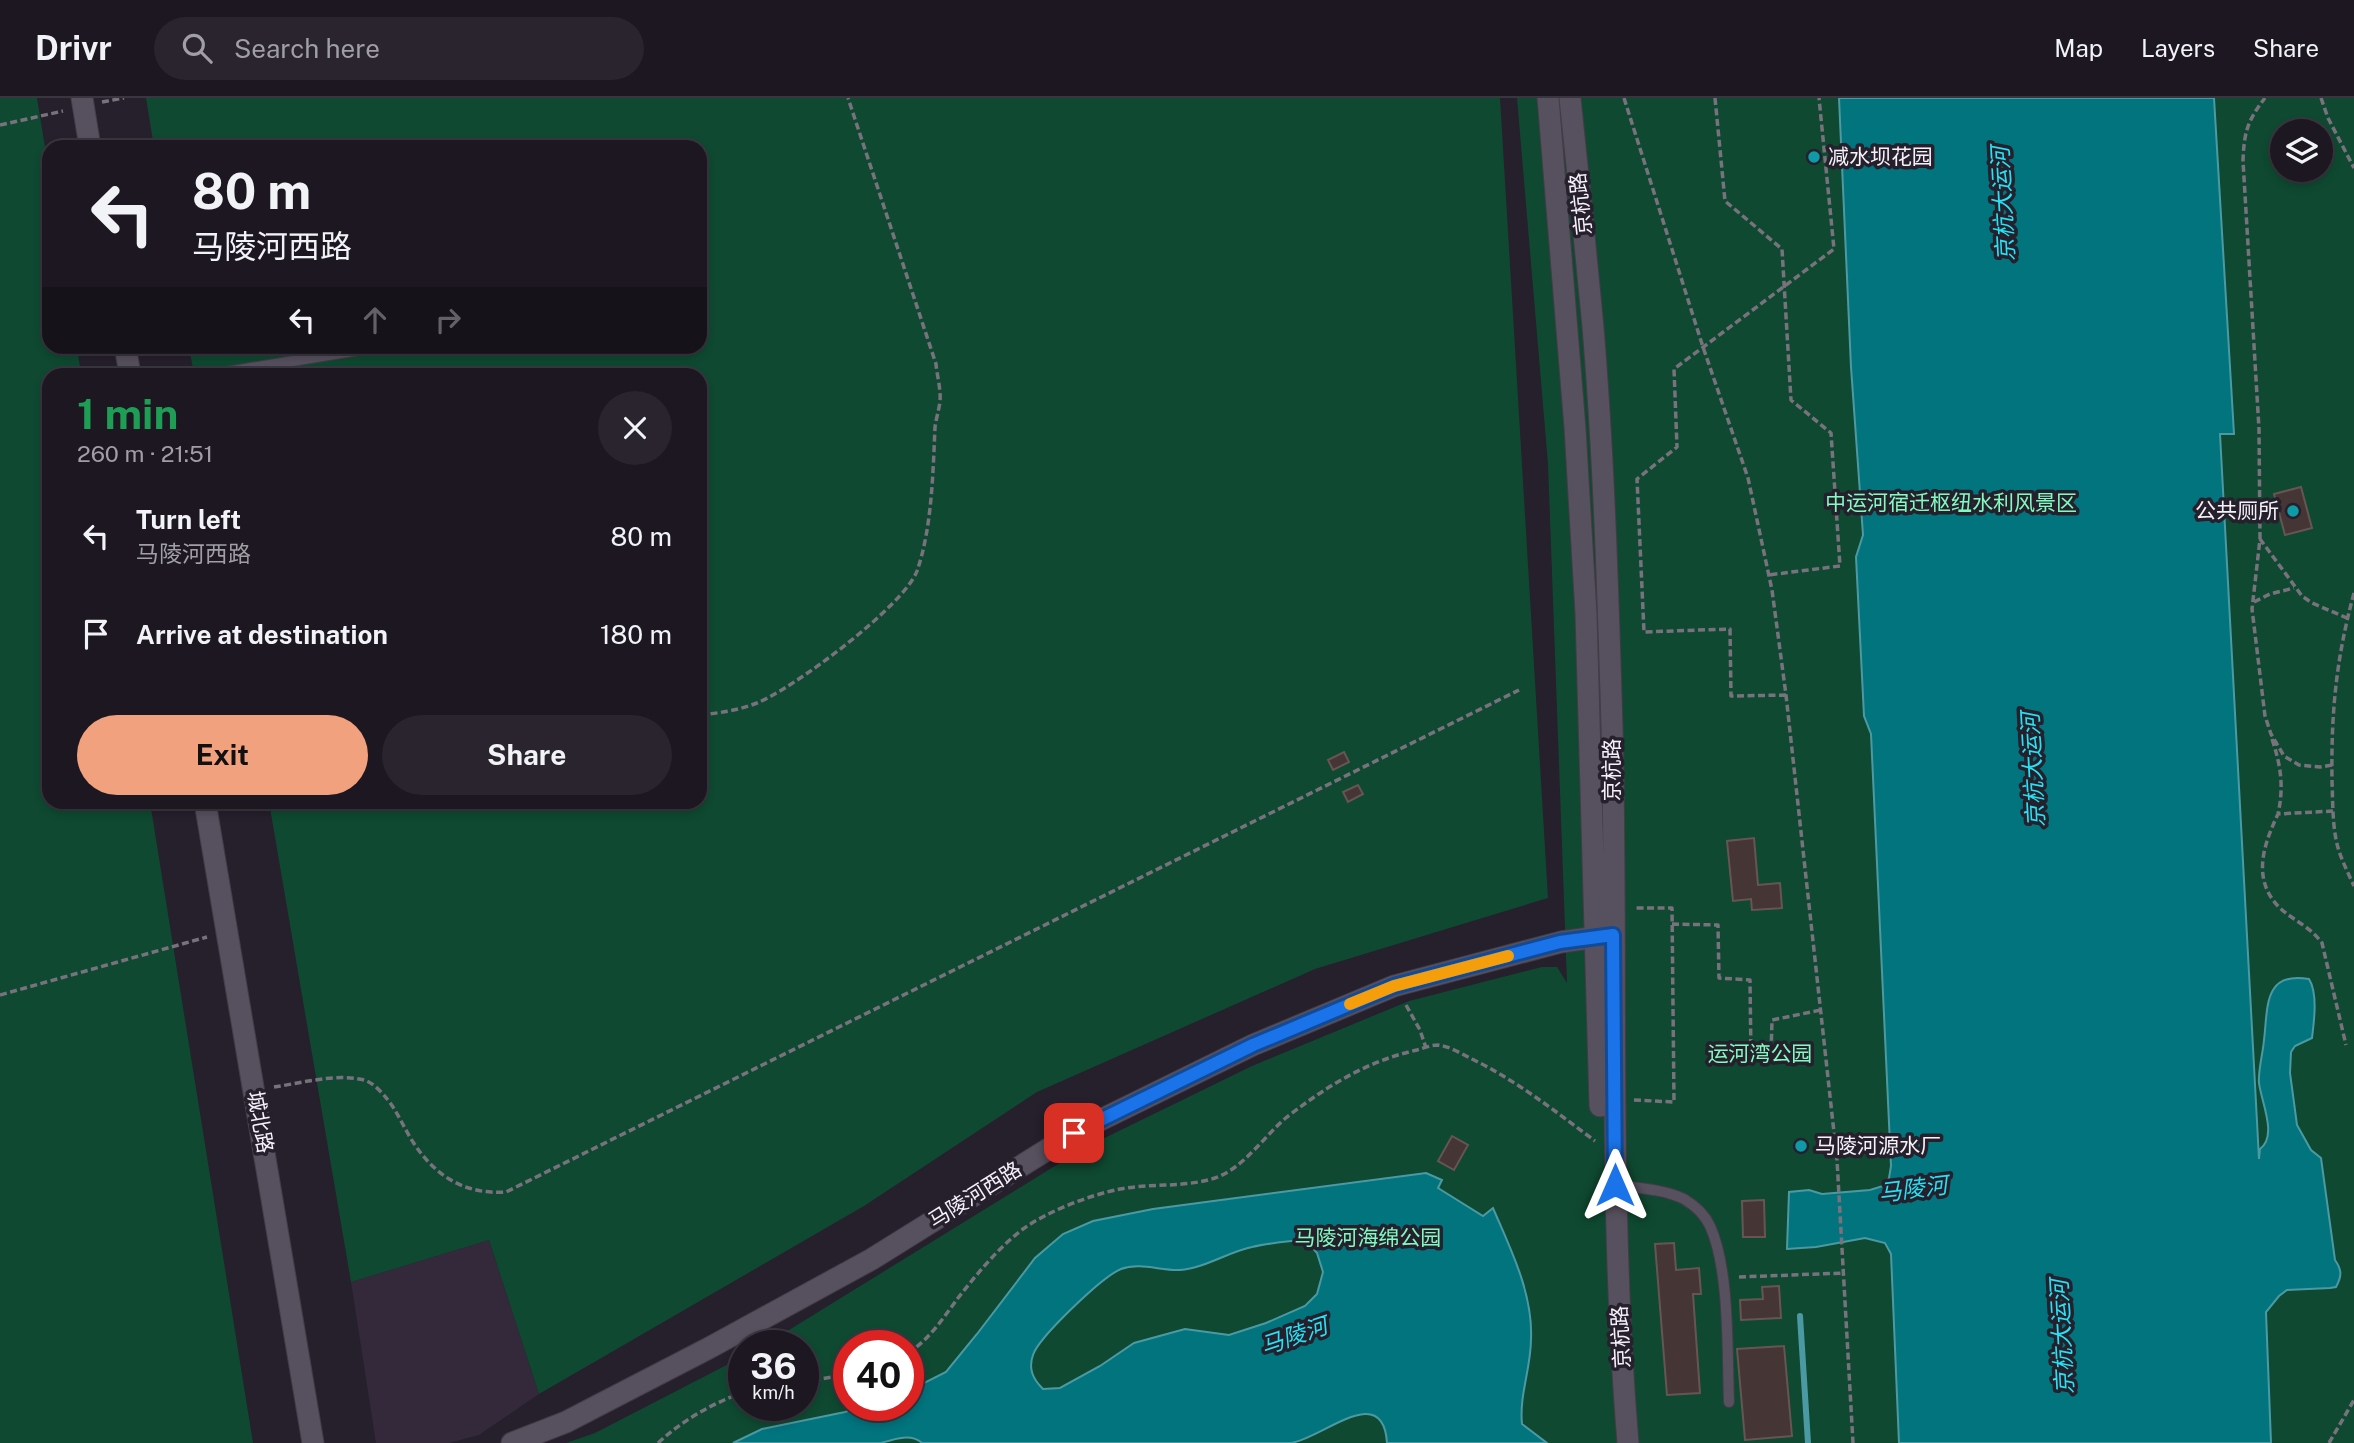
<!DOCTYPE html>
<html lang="en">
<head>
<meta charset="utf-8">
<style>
  body { margin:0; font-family:"Public Sans","Noto Sans SC",sans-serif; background:#29242e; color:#f1f3f6; height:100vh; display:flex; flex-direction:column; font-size:26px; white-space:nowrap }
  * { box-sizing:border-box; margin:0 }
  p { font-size:23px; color:#a09fa5 }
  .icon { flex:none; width:38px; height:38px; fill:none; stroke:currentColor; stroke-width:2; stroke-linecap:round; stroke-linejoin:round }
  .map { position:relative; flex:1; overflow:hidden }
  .details { position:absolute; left:42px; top:270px; width:665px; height:441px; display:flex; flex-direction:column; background:#1c1721; border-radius:21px; box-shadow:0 4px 10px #0003,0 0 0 2px #3a363f }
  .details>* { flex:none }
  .banner { position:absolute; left:42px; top:42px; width:665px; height:214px; border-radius:21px; box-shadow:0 4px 10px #0003,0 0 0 2px #3a363f; background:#1c1721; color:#f1f3f6; overflow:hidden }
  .controls { position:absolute; left:2270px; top:21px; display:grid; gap:14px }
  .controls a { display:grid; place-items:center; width:63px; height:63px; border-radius:50%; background:#1c1721; box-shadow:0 4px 10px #0003,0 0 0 2px #3a363f; font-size:35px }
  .speed { position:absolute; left:728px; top:1232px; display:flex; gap:14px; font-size:35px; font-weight:700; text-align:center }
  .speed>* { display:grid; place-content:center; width:91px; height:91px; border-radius:50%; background:#1c1721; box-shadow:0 4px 10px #0003,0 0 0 2px #3a363f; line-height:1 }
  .speed small { font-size:18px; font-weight:400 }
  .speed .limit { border:10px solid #d22; background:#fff; color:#111 }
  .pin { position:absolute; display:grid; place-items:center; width:60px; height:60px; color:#fff; margin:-30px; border-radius:14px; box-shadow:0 4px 10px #0006 }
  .me { position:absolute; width:77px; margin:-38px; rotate:0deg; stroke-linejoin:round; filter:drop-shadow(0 0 5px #0008) }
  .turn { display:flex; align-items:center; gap:24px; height:147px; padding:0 35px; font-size:32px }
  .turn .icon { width:91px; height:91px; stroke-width:2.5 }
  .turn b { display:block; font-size:49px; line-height:60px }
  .lanes { display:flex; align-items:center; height:66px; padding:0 35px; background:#0003; justify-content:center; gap:35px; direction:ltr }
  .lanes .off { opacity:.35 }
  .round { display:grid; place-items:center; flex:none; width:74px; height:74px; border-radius:37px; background:#29242e }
  .headline { display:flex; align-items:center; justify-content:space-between; height:119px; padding:0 35px }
  h1 { font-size:42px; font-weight:700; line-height:52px; color:#1e9e55 }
  .action { display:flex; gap:14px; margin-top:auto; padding:14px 35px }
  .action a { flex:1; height:80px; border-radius:42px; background:#f2a17e; color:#111; font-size:28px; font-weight:700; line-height:80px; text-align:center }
  .action a+a { background:#29242e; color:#f1f3f6 }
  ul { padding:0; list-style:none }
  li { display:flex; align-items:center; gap:21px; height:98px; padding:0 35px }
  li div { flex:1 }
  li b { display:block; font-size:26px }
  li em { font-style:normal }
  header { display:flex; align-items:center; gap:42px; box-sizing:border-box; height:98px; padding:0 35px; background:#1c1721; border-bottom:2px solid #3a363f }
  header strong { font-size:33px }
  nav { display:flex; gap:38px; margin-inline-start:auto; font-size:24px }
  .search { width:490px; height:63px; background:#29242e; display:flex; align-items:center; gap:18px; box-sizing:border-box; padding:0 24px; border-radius:38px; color:#a09fa5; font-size:26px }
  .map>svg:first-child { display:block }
</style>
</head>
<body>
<header>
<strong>Drivr</strong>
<div class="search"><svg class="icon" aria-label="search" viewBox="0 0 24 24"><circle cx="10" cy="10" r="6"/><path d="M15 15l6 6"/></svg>Search here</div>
<nav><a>Map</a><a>Layers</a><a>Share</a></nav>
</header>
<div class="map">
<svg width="2354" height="1345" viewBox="0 0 2354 1345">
  <rect width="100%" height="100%" fill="#261f2c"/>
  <path fill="#33293b" d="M489,1142l50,154 -60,41 -30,8h-73l-25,-161z"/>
  <path fill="#0f4931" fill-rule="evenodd" d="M0,0h37l12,74v174l28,1 4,27h-32v428h101l103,641h-253z
    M146,0h1354l48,800 -233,71 -278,123 -173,114 -325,188 -50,-154 -138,42 -82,-480h431v-428h-506l-5,-27 511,-1v-199h-546z
    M1517,0h837v1345h-1788l29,-10 149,-77v49h59v-59h-40l321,-198 168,-82 157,-65 133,-34h15l10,16 -19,-519zM2282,33h38v39h-38zM849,1248h59v59h-59z"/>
  <path fill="#02747e" stroke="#4b9aa3" stroke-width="2" fill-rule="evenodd" d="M1839,0h375l20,336h-14l39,725 1,-10c18,-13 1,-48 -1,-66 -1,-13 4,-30 5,-43 4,-32 -1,-69 45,-61 9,14 5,43 3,59l-17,8 -4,6 -1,21 7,52 14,25 10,8 14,102c7,10 7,16 1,27l-6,1 -43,2 -8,6 -13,16 5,131h-372l-8,-189 -6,-11 -20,-5 -49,9 -29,2 2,-57 20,-2 13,4 48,-4 13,-4 6,-8 2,-12 -20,-432 -7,-18 -8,-159 7,-22 -12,-168z
    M1426,1075l16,7 -4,8 45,28 10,-8 3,7c17,39 37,81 35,124 0,29 -12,57 -9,85l25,19h-160c-4,-64 -68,-2 -97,0 -41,0 -82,0 -123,0 -82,0 -163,0 -245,0 -11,-10 -28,-4 -41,0h-148l29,-14 83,-17 22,-7h41v-14l38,-19 31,-38 58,-76 28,-24 30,-13 60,-12zM1300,1142l10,5 7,8 6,19 -6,22 -12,12 -39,17 -37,12 -44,-6 -51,14 -34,23 -40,22 -17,1c-10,-10 -15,-20 -10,-34 6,-18 69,-78 88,-86 19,-7 40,2 59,1 25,-2 48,-18 72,-23 16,-4 33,-5 48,-7z"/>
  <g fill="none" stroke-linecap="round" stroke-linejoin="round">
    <path stroke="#4b9aa3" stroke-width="6" d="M1800,1218l8,127"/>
  </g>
  <path fill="#463535" stroke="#675554" stroke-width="2" d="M2301,389l11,41 -27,7 -11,-41z
    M1344,654l5,10 -16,8 -5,-10z
    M1358,687l5,9 -15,8 -5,-10z
    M1754,740l4,47 22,-2 2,25 -30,2 -1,-11 -18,2 -6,-60z
    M1452,1038l16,9 -14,25 -16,-9z
    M1764,1102l1,37h-22l-1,-36z
    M1674,1145l2,27 23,-2 2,26h-8l7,99 -33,2 -12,-151z
    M1779,1188l2,32 -40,2 -1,-20 23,-1 -1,-12z
    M1784,1248l8,90 -47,4 -8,-91z"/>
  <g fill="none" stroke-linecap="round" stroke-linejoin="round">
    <g stroke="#423c46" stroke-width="12">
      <path id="lane" d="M215,276l168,-28
        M1615,1087c22,3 48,4 69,14 10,6 21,16 26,27 20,44 17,126 19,176"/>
    </g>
    <g stroke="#423c46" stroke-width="23">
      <path id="street" d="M512,1345l54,-21 143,-74 163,-89 202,-126 179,-88 141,-59 167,-44 50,-7"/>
    </g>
    <g stroke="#423c46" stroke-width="23">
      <path id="secondary" d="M82,0l8,49
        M1548,0l27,330 11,186 14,492
        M1570,0c8,76 16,153 23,229 11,133 15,266 19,399 6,239 -4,478 16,717
        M125,248l5,28
        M205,704l108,641"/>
    </g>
    <path stroke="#78727d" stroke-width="3.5" stroke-dasharray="7 3.5" stroke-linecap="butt" d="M1624,0l79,249 45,131 24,112 14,105 51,465 16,283
      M1715,0l10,103 57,48 9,151 40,33 9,133 -72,9
      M2321,0l7,20 26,50
      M102,4l22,-4
      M0,27l63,-14
      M2260,441l-1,-110 -16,-268c1,-28 4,-40 22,-63
      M2354,495c-18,66 -23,120 -22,188 1,23 0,48 7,70 4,12 10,24 15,35
      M2254,504l16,-8 24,-6
      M1786,597l-55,1 -1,-67 -86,3 -7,-153 40,-32 -3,-78 160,-120 -15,-151
      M700,617c20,-2 39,-5 57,-12 37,-15 147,-97 160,-132 15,-43 16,-99 18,-144 1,-8 4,-17 5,-26 1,-12 -3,-25 -4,-37l-88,-266
      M2272,641c9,27 12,48 6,75
      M2332,667l-12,2 -21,-2 -15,-9 -13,-22 -6,-18 -13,-107 8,-70 42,57 10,7 35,15
      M2333,713l-55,3c-14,30 -26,63 -1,91 14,15 32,20 45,38l24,102
      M1672,826l46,1 1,53 31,2 1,77 20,-2 1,-35 49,-10
      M0,897l207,-58
      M1406,907l14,25 6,18
      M274,989c28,-4 62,-14 90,-7 10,3 18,13 24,20 10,13 16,28 25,42 22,34 52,53 93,50l1013,-502
      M1634,1002l40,2 -2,-194h-36
      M1739,1179l105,-4
      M908,1255c21,-13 36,-36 50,-55 19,-24 40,-50 65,-69 25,-18 67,-34 97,-40 32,-6 63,-1 95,-11 29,-10 49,-42 72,-61 40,-31 80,-56 130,-67 6,-2 15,-5 21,-5 11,1 24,9 34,14 45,22 83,52 123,82
      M803,1284l46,-8
      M658,1345c25,-23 53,-39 86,-51
      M2329,1345l25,-43"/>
    <use href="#lane" stroke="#57505e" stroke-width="10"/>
    <use href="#street" stroke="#57505e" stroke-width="21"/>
    <use href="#secondary" stroke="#57505e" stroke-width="21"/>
  </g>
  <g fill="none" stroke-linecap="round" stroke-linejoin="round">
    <g stroke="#114b97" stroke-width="18">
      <path id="route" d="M1074,1035l179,-88 141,-59 166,-44 53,-7 2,250"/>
    </g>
    <use href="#route" stroke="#1a73e8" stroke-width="12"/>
    <path stroke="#f59e0b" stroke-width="12" d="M1350,906l44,-18 114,-30"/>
  </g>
  <g fill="#0f9aa8" stroke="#261f2c" stroke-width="2.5">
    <circle cx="1814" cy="59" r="7"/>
    <circle cx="2293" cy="413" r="7"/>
    <circle cx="1801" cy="1048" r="7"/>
  </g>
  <g text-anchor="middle" stroke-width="7" stroke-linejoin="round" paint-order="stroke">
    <g font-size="21" fill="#f5f1f9" stroke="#261f2c" text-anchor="start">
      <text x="1828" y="66">减水坝花园</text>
      <text x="2279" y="420" text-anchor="end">公共厕所</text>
      <text x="1815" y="1055">马陵河源水厂</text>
    </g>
    <g font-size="21" fill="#f5f1f9" stroke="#261f2c">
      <text transform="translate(1581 106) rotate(-96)" y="7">京杭路</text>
      <text transform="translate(1612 672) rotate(-90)" y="7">京杭路</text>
      <text transform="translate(260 1024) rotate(80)" y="7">城北路</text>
      <text transform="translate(975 1097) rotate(-32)" y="7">马陵河西路</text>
      <text transform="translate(1621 1239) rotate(-93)" y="7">京杭路</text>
    </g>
    <g font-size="21" fill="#81fbc0" stroke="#261f2c">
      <text x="1951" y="412">中运河宿迁枢纽水利风景区</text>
      <text x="1760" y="963">运河湾公园</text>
      <text x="1368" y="1147">马陵河海绵公园</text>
    </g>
    <g font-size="23" font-style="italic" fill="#24e3f4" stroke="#261f2c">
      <text transform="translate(2003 106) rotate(-93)" y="8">京杭大运河</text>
      <text transform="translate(2033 672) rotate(-93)" y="8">京杭大运河</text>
      <text transform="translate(1913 1091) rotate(-7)" y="8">马陵河</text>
      <text transform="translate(1294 1238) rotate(-19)" y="8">马陵河</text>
      <text transform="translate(2062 1239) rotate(-93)" y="8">京杭大运河</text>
    </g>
  </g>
</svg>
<div class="controls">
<a><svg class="icon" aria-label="layers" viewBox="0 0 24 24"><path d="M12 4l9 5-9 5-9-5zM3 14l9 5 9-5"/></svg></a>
</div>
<div class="speed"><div>36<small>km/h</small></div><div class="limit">40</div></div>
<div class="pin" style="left:1074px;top:1035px;background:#d93025"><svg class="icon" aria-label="arrive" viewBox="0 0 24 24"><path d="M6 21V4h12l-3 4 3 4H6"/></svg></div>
<svg class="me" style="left:1615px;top:1087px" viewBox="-20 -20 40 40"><path d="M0-17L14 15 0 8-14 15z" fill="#1a73e8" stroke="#fff" stroke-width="4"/></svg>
<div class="banner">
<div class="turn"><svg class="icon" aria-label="left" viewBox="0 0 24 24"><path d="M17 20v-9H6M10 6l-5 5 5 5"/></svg><div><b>80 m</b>马陵河西路</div></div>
<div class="lanes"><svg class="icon" aria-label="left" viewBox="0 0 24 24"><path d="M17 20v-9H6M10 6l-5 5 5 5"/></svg><svg class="icon off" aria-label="ahead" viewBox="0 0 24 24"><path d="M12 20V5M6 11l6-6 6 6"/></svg><svg class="icon off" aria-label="right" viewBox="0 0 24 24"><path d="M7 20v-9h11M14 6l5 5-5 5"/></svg></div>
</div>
<section class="details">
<div class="headline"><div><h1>1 min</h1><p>260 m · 21:51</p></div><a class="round"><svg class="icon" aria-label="close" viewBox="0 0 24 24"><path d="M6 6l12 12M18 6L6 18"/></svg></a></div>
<ul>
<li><svg class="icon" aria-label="left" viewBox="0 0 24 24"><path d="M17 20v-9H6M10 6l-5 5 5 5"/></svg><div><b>Turn left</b><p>马陵河西路</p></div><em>80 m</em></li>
<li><svg class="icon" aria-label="arrive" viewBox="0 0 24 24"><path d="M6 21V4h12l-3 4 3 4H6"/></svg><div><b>Arrive at destination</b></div><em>180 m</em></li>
</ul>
<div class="action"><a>Exit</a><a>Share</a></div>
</section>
</div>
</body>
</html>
